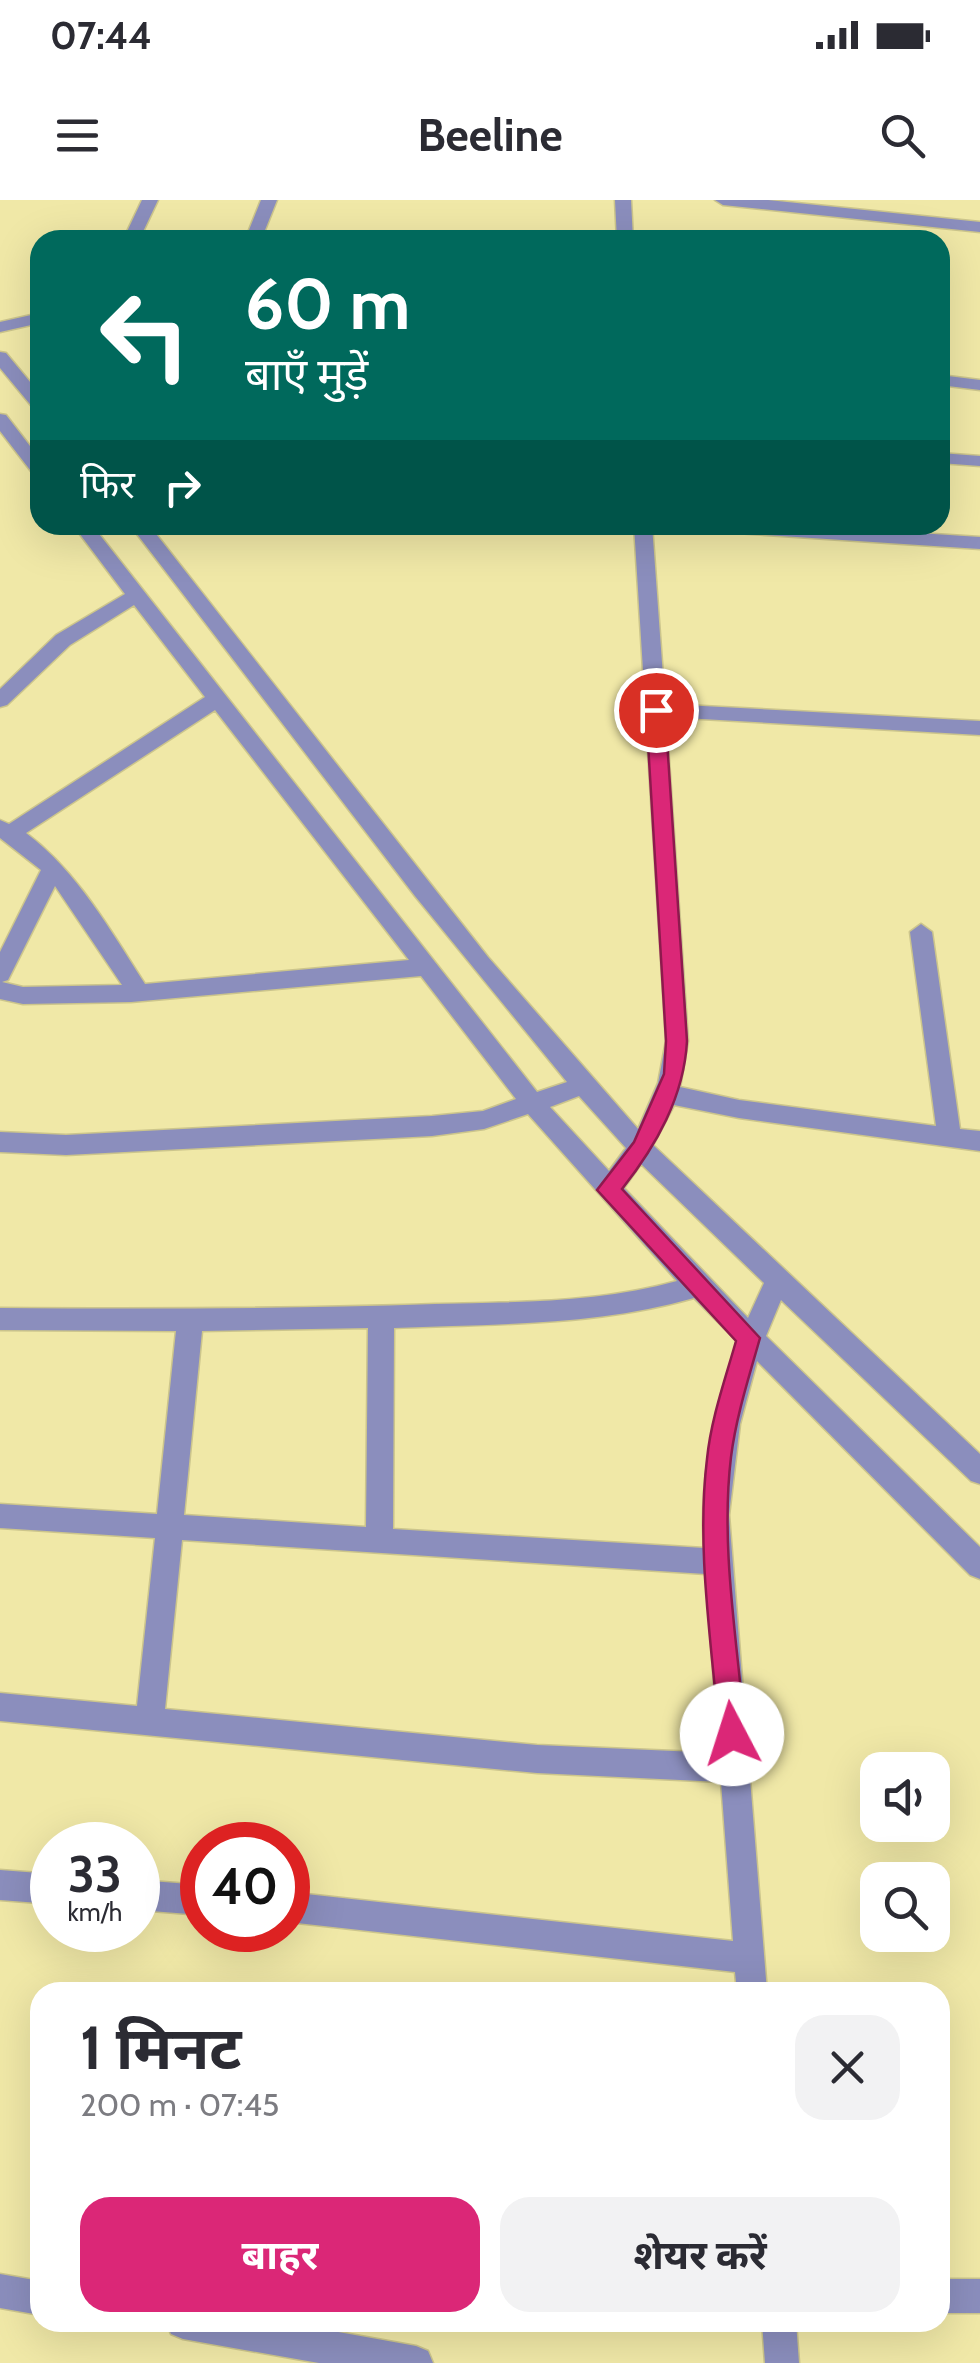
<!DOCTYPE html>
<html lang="hi">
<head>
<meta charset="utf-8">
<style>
  body { margin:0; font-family:Cabin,"Noto Sans Devanagari",sans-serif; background:#f2f2f3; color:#2b2b33; height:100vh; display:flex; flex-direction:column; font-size:38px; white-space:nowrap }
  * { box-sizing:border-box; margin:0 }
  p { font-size:32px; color:#7c7c81 }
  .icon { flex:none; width:55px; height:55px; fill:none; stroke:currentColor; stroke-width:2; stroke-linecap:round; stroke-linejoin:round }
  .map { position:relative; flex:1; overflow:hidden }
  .sheet { position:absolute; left:30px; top:1782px; width:920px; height:350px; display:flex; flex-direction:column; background:#fff; border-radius:30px; box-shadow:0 10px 40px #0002 }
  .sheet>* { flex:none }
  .banner { position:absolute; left:30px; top:30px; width:920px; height:305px; border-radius:30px; box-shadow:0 10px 40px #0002; background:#00695c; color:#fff; overflow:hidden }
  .buttons { position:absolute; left:860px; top:1552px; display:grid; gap:20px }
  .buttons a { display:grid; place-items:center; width:90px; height:90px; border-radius:20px; background:#fff; box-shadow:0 10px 40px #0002; font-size:50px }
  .speed { position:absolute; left:30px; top:1622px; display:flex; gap:20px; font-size:50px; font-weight:700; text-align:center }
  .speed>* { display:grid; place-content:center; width:130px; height:130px; border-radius:50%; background:#fff; box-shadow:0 10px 40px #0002; line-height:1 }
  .speed small { font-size:25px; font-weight:400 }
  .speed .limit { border:15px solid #d22; background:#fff; color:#111 }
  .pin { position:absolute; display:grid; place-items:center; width:85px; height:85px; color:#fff; margin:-42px; border:5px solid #fff; border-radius:50%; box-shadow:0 2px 10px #0007 }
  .me { position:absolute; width:110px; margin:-55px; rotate:355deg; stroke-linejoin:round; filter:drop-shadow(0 0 8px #0008) }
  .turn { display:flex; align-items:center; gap:35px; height:210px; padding:0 50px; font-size:45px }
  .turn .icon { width:130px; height:130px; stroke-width:2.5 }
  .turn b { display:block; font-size:70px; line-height:85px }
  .then { display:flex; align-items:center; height:95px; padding:0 50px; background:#0003; gap:20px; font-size:38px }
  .round { display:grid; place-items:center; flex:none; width:105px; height:105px; border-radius:30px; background:#f2f2f3 }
  .head { display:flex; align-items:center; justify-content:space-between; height:170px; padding:0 50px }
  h1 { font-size:60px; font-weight:700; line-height:75px }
  .primary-button { display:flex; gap:20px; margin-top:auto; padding:20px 50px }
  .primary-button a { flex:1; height:115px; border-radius:30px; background:#db2777; color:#fff; font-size:40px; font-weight:700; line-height:115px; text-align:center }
  .primary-button a+a { background:#f2f2f3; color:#2b2b33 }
  .status { display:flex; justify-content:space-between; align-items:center; height:70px; padding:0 50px; background:#fff; direction:ltr }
  .status svg { height:28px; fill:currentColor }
  header { display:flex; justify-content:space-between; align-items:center; height:130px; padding:0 50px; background:#fff; font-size:45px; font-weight:700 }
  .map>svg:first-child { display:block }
</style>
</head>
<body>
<div class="status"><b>07:44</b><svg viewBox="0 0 49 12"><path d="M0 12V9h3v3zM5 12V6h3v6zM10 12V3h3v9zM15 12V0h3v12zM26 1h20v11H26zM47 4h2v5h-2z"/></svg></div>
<header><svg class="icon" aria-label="menu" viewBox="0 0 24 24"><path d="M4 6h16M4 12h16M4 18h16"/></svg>Beeline<svg class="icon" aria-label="search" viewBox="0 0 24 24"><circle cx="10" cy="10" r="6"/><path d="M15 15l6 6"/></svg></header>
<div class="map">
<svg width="980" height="2163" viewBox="0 0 980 2163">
  <rect width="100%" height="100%" fill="#f0e8a7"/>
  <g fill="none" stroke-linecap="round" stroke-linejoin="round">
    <g stroke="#ccc58c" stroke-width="3">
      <path id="minor" d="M142,0h16l-19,40h-16z
        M261,0h16l-16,40h-16z
        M615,0h16l2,40h-16z
        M715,0h53l212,22v10l-257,-27z
        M40,113v10l-40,9v-10z
        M0,152l6,1 34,41v16l-6,-1 -34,-41z
        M940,175l40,5v10l-40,-5z
        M0,214l6,1 34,44v18l-6,-2 -34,-44z
        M940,253l40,3v10l-40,-3z
        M73,325h19l445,567 30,-10 -152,-186 -285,-371h19l339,432 150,172 20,-46 8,-42 -32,-516h18l13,179 315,17v14l-314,-18 22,324 -8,46 59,13 197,26 -26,-194 11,-8 11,8 28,197 20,2v20l-241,-33 -65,-13 -21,40 327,309v30l-9,-3 -190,-181 -15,36 214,211v32l-10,-4 -213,-214 -17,63 -11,91 38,477h-30l-2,-20 -447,-50v-30l445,49 -12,-159 -184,-9 -537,-52v-28l137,13 18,-168 -155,-10v-24l157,10 19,-183 -176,-1v-22c145,1 290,1 435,-4 81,-2 164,-1 242,-23l-149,-167 -44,15 -52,7 -366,19 -66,-3v-20l66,3 366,-19 51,-5 33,-12 -95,-123 -290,26 -108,2 -23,-5v-47l41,-82 -41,-32v-18l9,4 196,-127 -71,-92 -64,40 -63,60 -7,2v-18l56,-54 69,-41zM215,510l194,250 -264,24c-35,-54 -67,-112 -119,-151zM55,686l67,99 -99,2 -21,-5 6,-2zM579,896l47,52 -17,23 -59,-64zM641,964l123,119 -16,35 -124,-130zM694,1098l44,44c-24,66 -39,136 -34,206l-311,-19 1,-201c100,-4 202,-2 300,-30zM368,1128l-2,199 -182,-12 18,-184zM182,1340l524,34 13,179 -182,-8 -372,-36z
        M696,325h98l186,12v12l-275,-18z
        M0,1670l52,4v30l-52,-4z
        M138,1680l64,5v30l-64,-5z
        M0,2074l40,7v34l-40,-7z
        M940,2079h40v34h-40z
        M166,2122h117l133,24 12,5 5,12h-114l-136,-24 -12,-5z
        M762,2122h34l3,41h-34z"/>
    </g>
    <use href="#minor" fill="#8b8ebd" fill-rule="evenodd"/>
  </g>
  <path fill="#db2777" stroke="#8e194d" stroke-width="2.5" d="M656,504l9,6 22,331c-3,56 -31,105 -65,148l138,149c-11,39 -24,79 -29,119 -11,91 7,187 14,277l-4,9 -9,4 -9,-4 -4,-9c-7,-90 -23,-185 -12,-275 4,-40 18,-79 29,-118l-139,-151 37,-48 30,-68 2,-33 -20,-331z"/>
</svg>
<div class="buttons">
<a><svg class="icon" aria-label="sound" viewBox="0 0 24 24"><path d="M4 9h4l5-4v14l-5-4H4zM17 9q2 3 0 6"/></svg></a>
<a><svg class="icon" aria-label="search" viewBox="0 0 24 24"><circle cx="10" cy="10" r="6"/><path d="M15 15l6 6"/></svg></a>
</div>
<div class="speed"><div>33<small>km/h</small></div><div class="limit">40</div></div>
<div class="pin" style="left:656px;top:510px;background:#d93025"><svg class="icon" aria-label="arrive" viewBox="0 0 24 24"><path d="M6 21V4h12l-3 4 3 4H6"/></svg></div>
<svg class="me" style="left:732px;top:1534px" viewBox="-20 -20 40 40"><circle r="19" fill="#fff"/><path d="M0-13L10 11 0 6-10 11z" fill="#db2777"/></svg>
<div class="banner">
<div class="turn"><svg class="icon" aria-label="left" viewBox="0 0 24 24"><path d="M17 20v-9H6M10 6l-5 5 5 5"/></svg><div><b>60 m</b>बाएँ मुड़ें</div></div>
<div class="then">फिर<svg class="icon" aria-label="right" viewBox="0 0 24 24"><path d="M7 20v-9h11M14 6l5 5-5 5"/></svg></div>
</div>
<section class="sheet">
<div class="head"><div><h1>1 मिनट</h1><p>200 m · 07:45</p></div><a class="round"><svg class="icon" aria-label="close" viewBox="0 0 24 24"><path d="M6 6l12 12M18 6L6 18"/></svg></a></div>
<div class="primary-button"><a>बाहर</a><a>शेयर करें</a></div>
</section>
</div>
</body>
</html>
